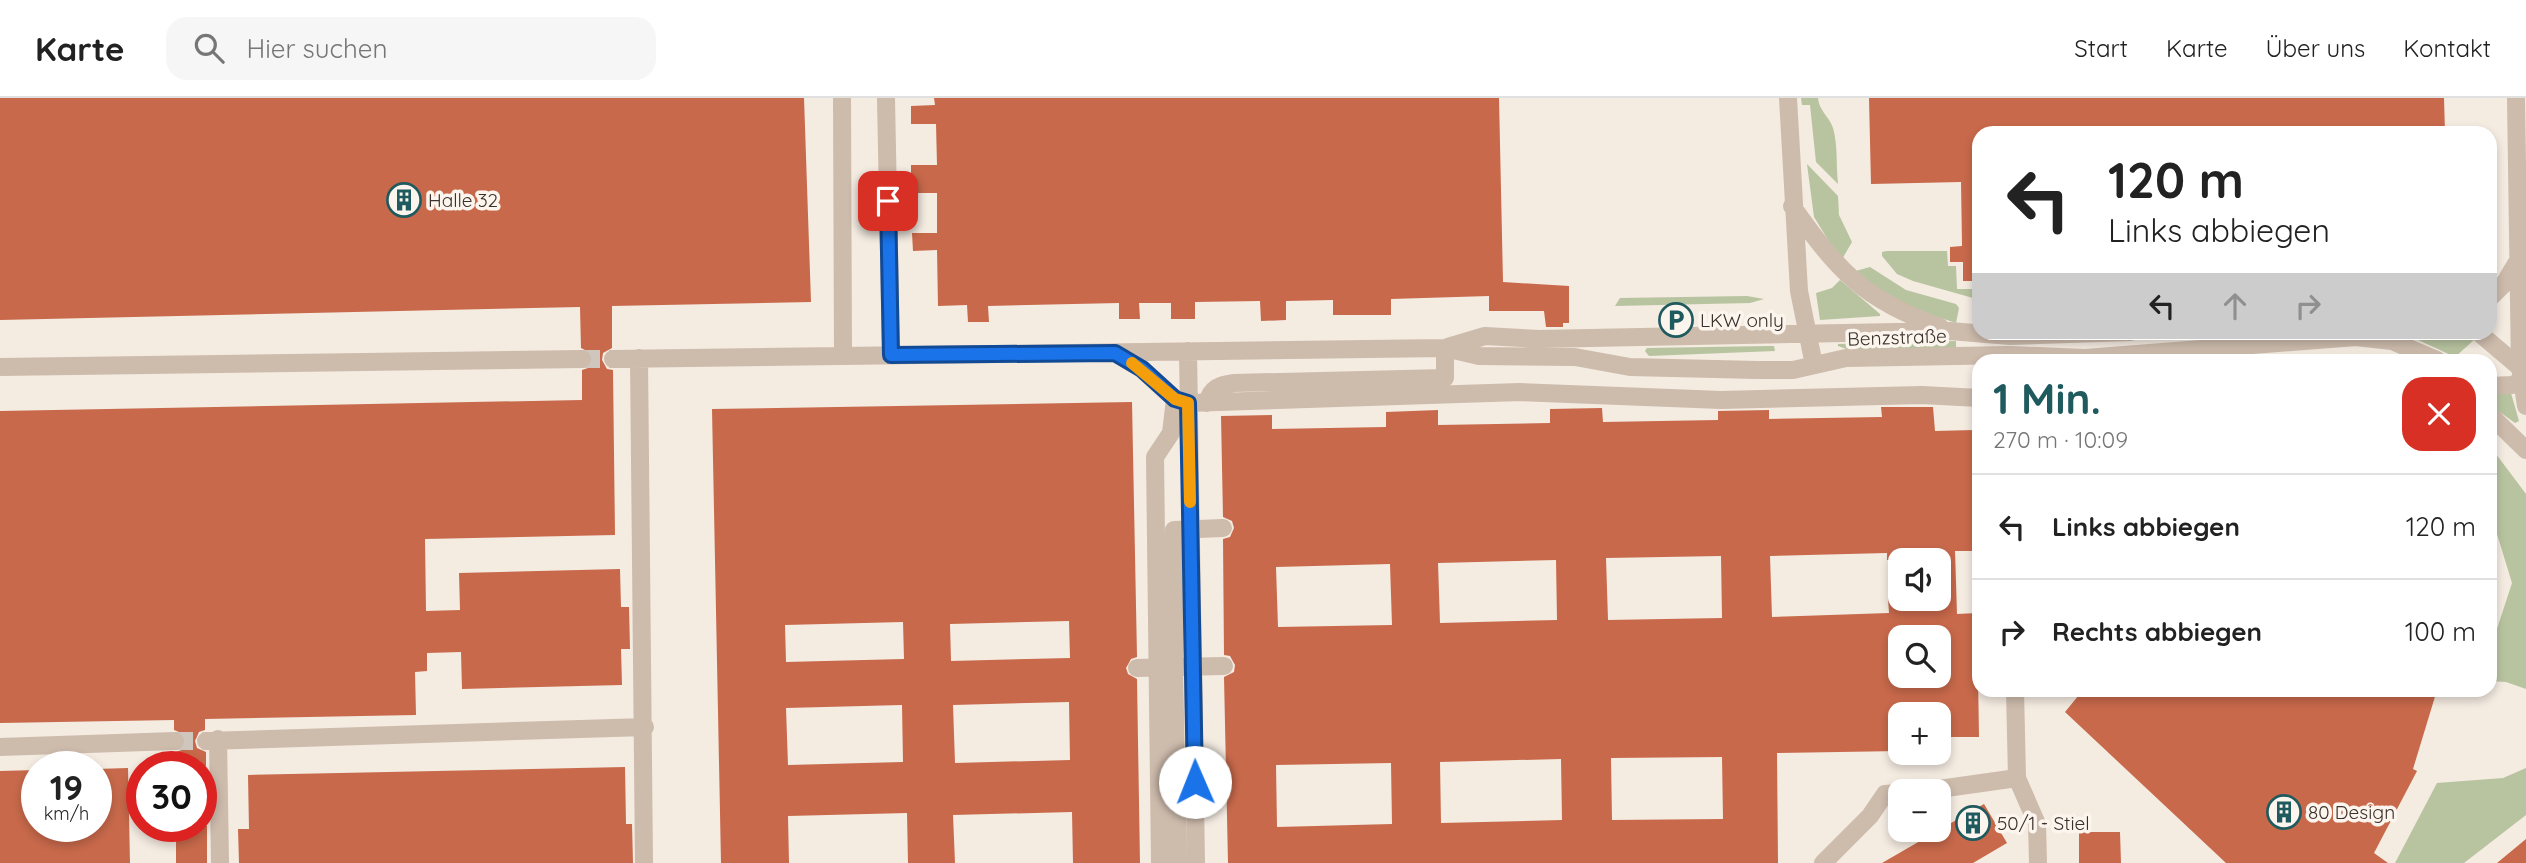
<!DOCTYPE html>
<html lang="de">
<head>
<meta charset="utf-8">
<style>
  body { margin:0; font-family:Quicksand,sans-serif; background:#f6f6f6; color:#222; height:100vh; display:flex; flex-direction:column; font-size:26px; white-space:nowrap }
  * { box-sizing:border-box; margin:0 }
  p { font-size:23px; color:#767676 }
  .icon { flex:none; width:38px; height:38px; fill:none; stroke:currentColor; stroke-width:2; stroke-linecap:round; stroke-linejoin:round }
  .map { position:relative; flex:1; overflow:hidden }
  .details { position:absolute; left:1972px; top:256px; width:525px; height:343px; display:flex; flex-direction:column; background:#fff; border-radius:21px; box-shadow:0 4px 10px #0003 }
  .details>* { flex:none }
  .hud { position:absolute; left:1972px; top:28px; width:525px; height:214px; border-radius:21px; box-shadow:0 4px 10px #0003; background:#fff; color:#222; overflow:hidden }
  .controls { position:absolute; left:1888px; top:450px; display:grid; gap:14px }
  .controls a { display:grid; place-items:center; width:63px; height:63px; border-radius:14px; background:#fff; box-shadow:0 4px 10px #0003; font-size:35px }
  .speed { position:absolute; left:21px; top:653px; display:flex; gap:14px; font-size:35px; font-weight:700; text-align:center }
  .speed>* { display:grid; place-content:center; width:91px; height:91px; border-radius:50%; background:#fff; box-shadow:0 4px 10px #0003; line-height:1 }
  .speed small { font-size:18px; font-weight:400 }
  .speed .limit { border:10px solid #d22; background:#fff; color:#111 }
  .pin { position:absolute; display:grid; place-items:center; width:60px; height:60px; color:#fff; margin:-30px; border-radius:14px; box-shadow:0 4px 10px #0006 }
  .me { position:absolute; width:77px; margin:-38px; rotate:359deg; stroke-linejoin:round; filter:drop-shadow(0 0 5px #0008) }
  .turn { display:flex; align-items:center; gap:24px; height:147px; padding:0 21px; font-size:32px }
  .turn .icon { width:91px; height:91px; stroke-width:2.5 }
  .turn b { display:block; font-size:49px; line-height:60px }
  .lanes { display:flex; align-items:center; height:66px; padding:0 21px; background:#0003; justify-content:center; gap:35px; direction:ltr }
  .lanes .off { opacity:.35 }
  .round { display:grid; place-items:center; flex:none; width:74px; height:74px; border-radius:21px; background:#f6f6f6 }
  .head { display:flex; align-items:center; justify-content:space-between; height:119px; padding:0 21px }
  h1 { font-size:42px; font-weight:700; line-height:52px; color:#1f5a5e }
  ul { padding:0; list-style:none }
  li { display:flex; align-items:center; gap:21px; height:105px; padding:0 21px; border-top:2px solid #e0e0e0 }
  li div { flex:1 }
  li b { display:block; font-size:26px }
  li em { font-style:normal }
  header { display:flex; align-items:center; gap:42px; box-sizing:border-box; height:98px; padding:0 35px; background:#fff; border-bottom:2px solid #e0e0e0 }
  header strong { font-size:33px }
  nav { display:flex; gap:38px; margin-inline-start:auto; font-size:24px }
  .search { width:490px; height:63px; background:#f6f6f6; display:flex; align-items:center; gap:18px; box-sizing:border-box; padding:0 24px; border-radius:21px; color:#767676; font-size:26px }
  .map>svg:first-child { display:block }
</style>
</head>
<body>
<header>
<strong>Karte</strong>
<div class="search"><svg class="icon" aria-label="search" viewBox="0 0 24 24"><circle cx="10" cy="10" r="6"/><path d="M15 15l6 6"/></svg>Hier suchen</div>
<nav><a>Start</a><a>Karte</a><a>Über uns</a><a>Kontakt</a></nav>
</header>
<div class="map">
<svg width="2526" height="765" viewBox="0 0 2526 765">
  <rect width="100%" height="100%" fill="#f4ebe1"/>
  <path fill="#b8c4a0" d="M1801,0h17c1,13 11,18 15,30 5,17 3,38 5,56l-22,-22 -6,-57h-8z
    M1807,66l31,32 1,19 13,27 -11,19 -27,-44z
    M1887,153h60l1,15h8l1,23h16v9l-60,-17 -16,-7 -15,-18v-4z
    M1870,169l36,23 50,14 3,4 -3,15 -58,-19 -46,-32z
    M1840,182l40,34v2l-60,4 -4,-27 16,-5z
    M1747,198l17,3 -14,4 -135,3 5,-8z
    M2403,235h56l16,6 -20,18z
    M1956,243v9l-104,1 -14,-5v-2z
    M1768,248h6l1,5 -126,5 -4,-5 2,-3z
    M2511,295l8,28 -4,2 -25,-18v-11z
    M2490,348l36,48v195l-20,-7 -16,-1v-31l22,-67 -22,-72z
    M2526,670v47l-62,48h-69l42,-80 66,-5z"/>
  <path fill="#c8694b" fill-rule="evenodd" d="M0,0h804l7,204 -199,4v42l-9,5 -1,7 5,9 6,1 2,165 -190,4 1,72 34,-1 -1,-37 161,-4 1,38h8l1,42h-9l1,36 -160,4 -1,-37 -34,1v18l-12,1 1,43 -211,4v11l-6,2 -4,9 2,7 9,4v14h-31v-14l7,-2 4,-9 -2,-7 -10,-4v-10l-174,3v-312l582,-11v-30l6,-2 5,-8 -2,-7 -10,-5 -1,-41 -580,13z
    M934,0h565l4,184 66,4v37h-6v4h-17l-2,-16h-55v-15l-98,3v16h-58v-15l-47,1v19l-25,1 -1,-20 -65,1v17h-24v-16h-32l1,16h-21v-16l-131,3 1,16h-21l-1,-17 -29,1 -1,-56 -24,1 -1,-18h25v-40h-26v-28h26l-1,-41h-25v-18l24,-1z
    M1869,0h575l1,35h-466v148h-16v-19h-13v-15l12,-1 -1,-64 -90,2z
    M1132,304l5,255 -6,2 -5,9 2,6 9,5 3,184h-67l-1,-51 -119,3 2,48h-47l-1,-50 -119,3 1,47h-68l-9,-454zM1069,523l1,37 -119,3 -1,-37zM903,524l1,37 -118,3 -1,-37zM1069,604l1,58 -115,3 -2,-58zM902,607l1,57 -115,3 -2,-57z
    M1881,309h52l2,24 39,-1v48h5v26h-4l1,47h-21l2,63 20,-1 2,124h-40v-23h-39v37l-123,2 1,110h-550l-4,-186 10,-5 1,-7 -5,-9 -6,-1 -1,-116 7,-2 4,-9 -2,-7 -9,-4 -2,-101 51,-1v14l114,-2v-15l52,-2v15l112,-2v-14l52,-1 1,14 115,-2v-9l51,-1v9l113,-2zM1887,455v7h52v38h-51l1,15 -117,4 -2,-61zM1721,458l1,62 -114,2 -2,-62zM1556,462l1,60 -117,3 -2,-60zM1390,466l2,61 -114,2 -2,-60zM1900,539h39v39h-39zM1722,659l1,62 -111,1 -1,-62zM1561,661l1,61 -121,3 -1,-61zM1391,665l1,61 -115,3 -1,-62z
    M2083,592h354l-24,79 4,2 -43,82 14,10h-162l-161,-151z
    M625,669l1,57h6l1,39h-394l-1,-34h11l-1,-54z
    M128,670l2,95h-130v-92l37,-1v56h59v-57z
    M1984,706l23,39 -34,20h-91z
    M176,728h31v37h-31z
    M2079,734h41l1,31h-42z
    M2526,741v24h-29z"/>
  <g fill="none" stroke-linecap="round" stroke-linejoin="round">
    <path stroke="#cfc6bd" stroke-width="18" stroke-dasharray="18 9" stroke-linecap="butt" d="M582,261h31
      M175,643h31"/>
    <path stroke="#cdbbac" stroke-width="18" d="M842,0l1,257
      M886,0l5,257
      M1788,0l11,193 15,74
      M2516,0l4,269 6,39
      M1792,108c46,65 72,94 148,121
      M2490,200l14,-14 15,-25
      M2478,234l46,39
      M1448,249l37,-11 54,3 411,-8 60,5 121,-4
      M1188,253l8,512
      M1115,255l27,16 33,30 13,4 332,-11 201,8 201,-5 57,3
      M639,260l5,505
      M613,261l832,-11 34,8 96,1 55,10 127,3h36l53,-12 164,-3 75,3 271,-21 36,4 45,19
      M0,269l582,-8
      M2490,288l22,-1 14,-6
      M1207,305c4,-15 12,-18 27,-20l211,-5v-30
      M2490,317l36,35
      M1137,570l37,-1v-137l49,-2
      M2015,592l2,88 20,46 1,39
      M218,641l2,124
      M206,643l439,-14
      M0,649l175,-6
      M1925,693l92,-13
      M1160,765l-5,-406 16,-24 4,-34
      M1178,765l-4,-196 50,-1
      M1823,765l47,-47 15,-22 15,-1"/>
  </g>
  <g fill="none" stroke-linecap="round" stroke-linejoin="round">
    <g stroke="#114b97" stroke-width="18">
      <path id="route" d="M888,103l3,154 224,-2 27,16 33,30 13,4 7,379"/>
    </g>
    <use href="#route" stroke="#1a73e8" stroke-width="12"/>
    <path stroke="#f59e0b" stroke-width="12" d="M1132,265l43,36 13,4 2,99"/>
  </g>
  <defs>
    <g id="building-ring" transform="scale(1.75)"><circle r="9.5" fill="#fbf5ee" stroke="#1f5a5e" stroke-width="1.5"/><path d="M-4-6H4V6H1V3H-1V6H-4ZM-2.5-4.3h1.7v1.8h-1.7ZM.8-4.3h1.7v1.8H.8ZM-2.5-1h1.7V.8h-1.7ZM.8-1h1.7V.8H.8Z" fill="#1f5a5e"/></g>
    <g id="parking-ring" transform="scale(1.75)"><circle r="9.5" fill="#fbf5ee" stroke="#1f5a5e" stroke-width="1.5"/><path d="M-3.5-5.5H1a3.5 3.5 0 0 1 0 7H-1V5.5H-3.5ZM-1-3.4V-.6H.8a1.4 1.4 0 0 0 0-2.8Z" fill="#1f5a5e"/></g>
  </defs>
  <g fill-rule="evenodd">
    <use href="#building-ring" x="404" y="102"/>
    <use href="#parking-ring" x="1676" y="222"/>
    <use href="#building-ring" x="2284" y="714"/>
    <use href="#building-ring" x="1973" y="725"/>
  </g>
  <g text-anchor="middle" stroke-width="7" stroke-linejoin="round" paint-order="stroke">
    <g font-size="19" fill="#3b302b" stroke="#fbf5ee" text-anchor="start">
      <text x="428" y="109">Halle 32</text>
      <text x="1700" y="229">LKW only</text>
      <text x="2308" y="721">80 Design</text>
      <text x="1997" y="732">50/1 - Stiel</text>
    </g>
    <g font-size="19" fill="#3b302b" stroke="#fbf5ee">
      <text transform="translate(1897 239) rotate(-2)" y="7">Benzstraße</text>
    </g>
  </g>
</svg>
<div class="controls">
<a><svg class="icon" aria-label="sound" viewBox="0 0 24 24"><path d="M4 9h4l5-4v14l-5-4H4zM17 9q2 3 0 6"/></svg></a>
<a><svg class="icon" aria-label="search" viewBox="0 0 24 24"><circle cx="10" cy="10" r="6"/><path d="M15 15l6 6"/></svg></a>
<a>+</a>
<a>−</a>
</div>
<div class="speed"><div>19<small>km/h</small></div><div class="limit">30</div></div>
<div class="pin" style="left:888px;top:103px;background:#d93025"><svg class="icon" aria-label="arrive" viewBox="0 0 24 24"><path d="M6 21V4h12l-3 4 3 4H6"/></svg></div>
<svg class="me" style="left:1195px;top:684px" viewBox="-20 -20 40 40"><circle r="19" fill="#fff"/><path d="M0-13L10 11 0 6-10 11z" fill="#1a73e8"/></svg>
<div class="hud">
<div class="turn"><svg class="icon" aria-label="left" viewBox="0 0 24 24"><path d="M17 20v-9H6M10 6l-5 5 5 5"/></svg><div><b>120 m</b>Links abbiegen</div></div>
<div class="lanes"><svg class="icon" aria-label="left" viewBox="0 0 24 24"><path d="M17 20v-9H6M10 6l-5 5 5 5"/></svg><svg class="icon off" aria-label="ahead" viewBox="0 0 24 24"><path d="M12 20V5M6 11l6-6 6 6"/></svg><svg class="icon off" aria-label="right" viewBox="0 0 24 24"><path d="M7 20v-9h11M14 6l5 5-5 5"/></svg></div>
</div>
<section class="details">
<div class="head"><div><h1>1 Min.</h1><p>270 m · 10:09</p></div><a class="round" style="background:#d93025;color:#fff"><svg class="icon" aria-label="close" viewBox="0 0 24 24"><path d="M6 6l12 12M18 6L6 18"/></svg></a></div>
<ul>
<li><svg class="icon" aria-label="left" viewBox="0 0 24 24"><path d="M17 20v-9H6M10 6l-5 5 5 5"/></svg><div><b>Links abbiegen</b></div><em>120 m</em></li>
<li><svg class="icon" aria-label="right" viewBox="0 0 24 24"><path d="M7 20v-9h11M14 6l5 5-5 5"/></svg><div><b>Rechts abbiegen</b></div><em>100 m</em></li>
</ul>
</section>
</div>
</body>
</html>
